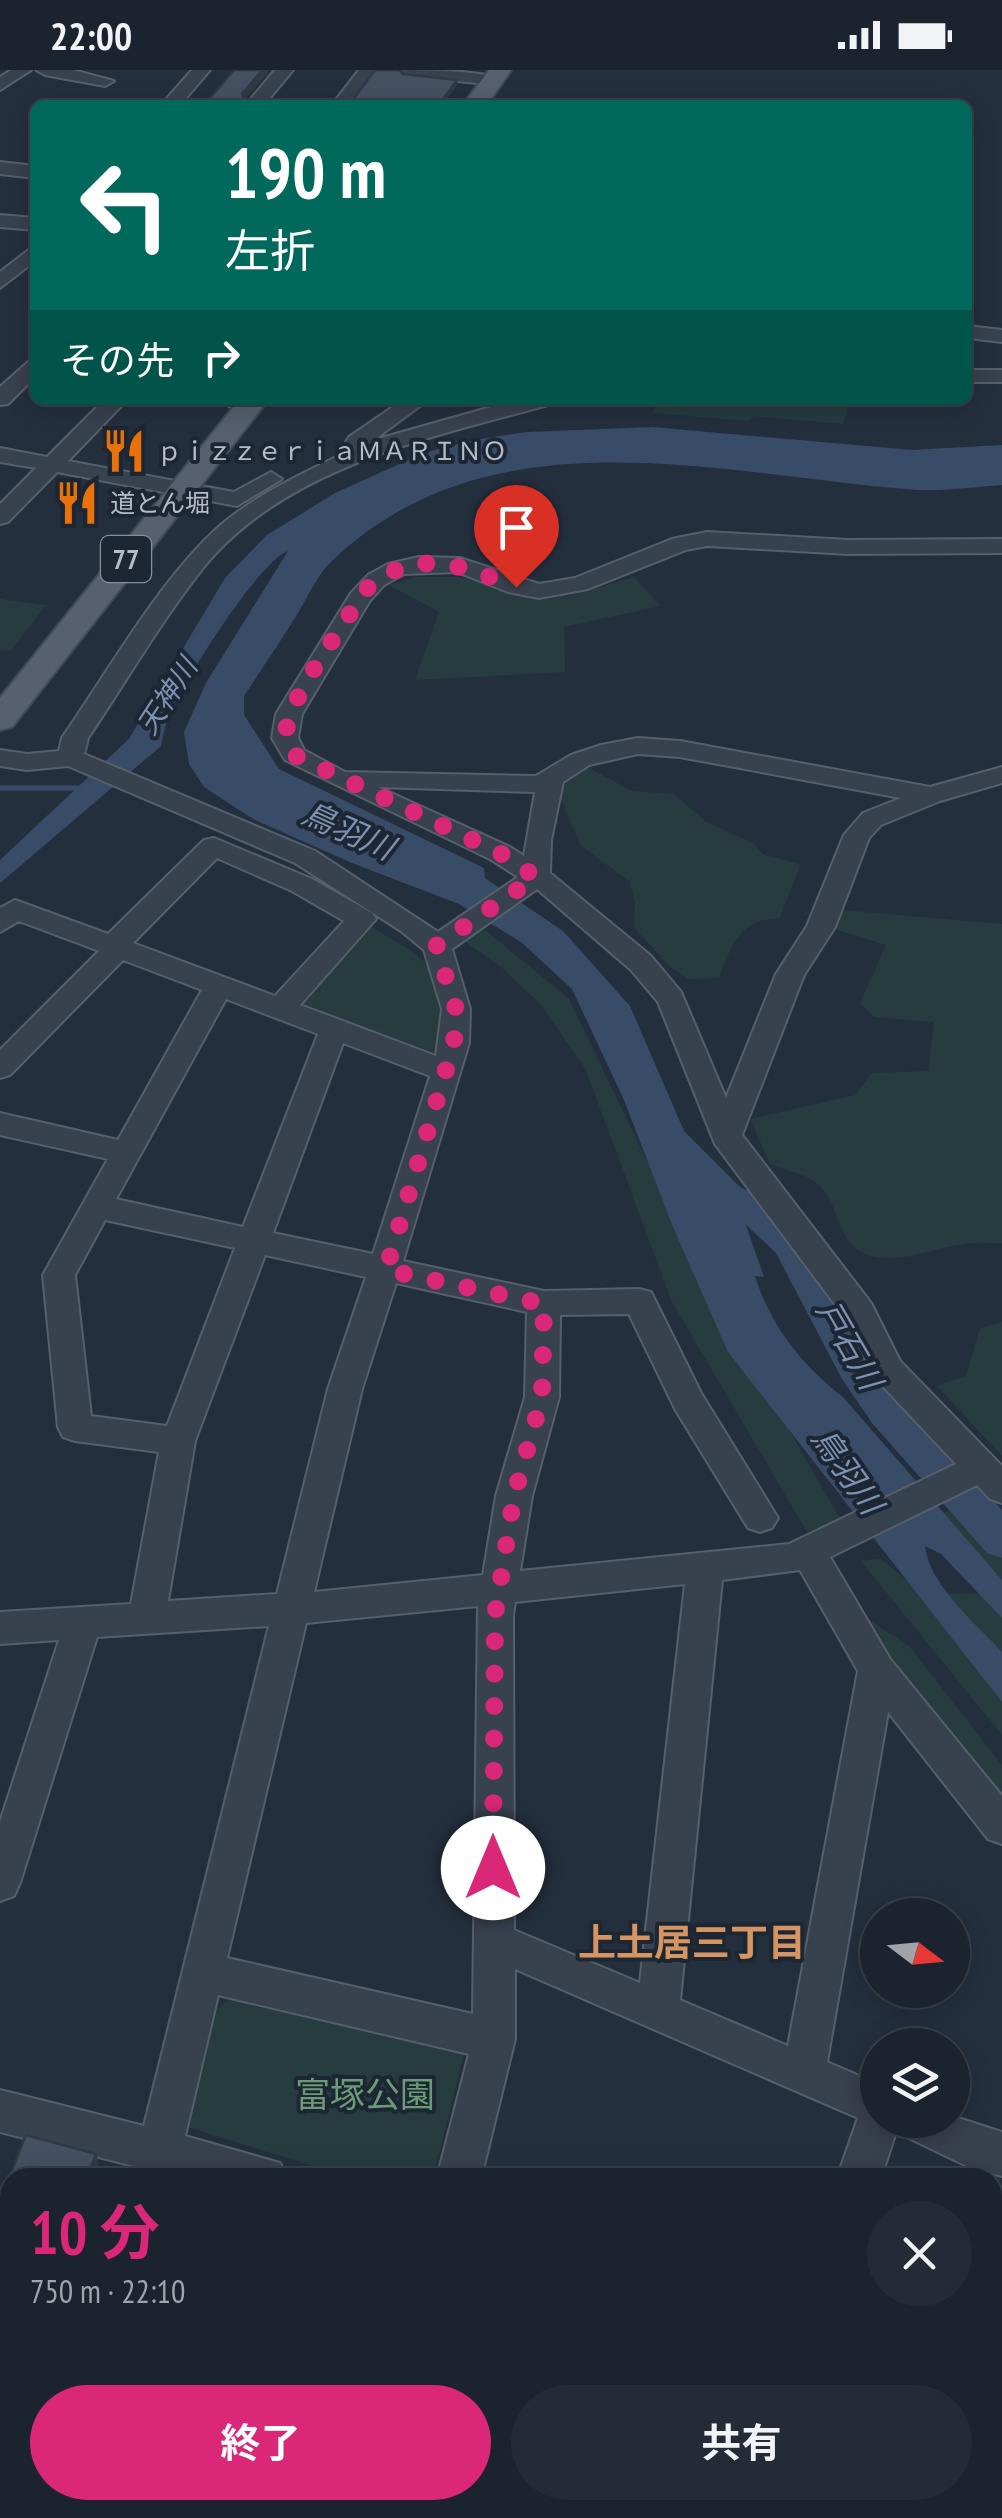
<!DOCTYPE html>
<html lang="ja">
<head>
<meta charset="utf-8">
<style>
  body { margin:0; font-family:"PT Sans Narrow","Noto Sans JP",sans-serif; background:#242b36; color:#f1f3f6; height:100vh; display:flex; flex-direction:column; font-size:38px; white-space:nowrap }
  * { box-sizing:border-box; margin:0 }
  p { font-size:32px; color:#a0a4aa }
  .icon { flex:none; width:55px; height:55px; fill:none; stroke:currentColor; stroke-width:2; stroke-linecap:round; stroke-linejoin:round }
  .map { position:relative; flex:1; overflow:hidden }
  .side { position:absolute; left:0px; top:2098px; width:1002px; height:352px; display:flex; flex-direction:column; background:#1b232e; border-radius:30px 30px 0 0; box-shadow:0 5px 25px #0003,0 0 0 2px #39404a }
  .side>* { flex:none }
  .top-card { position:absolute; left:30px; top:30px; width:942px; height:305px; border-radius:15px; box-shadow:0 5px 25px #0003,0 0 0 2px #39404a; background:#00695c; color:#fff; overflow:hidden }
  .needle { width:65px; rotate:106deg }
  .tools { position:absolute; left:860px; top:1828px; display:grid; gap:20px }
  .tools a { display:grid; place-items:center; width:110px; height:110px; border-radius:50%; background:#1b232e; box-shadow:0 5px 25px #0003,0 0 0 2px #39404a; font-size:50px }
  .pin { position:absolute; display:grid; place-items:center; width:85px; height:85px; color:#fff; margin:-102px -42px; border-radius:50% 50% 50% 0; rotate:-45deg; box-shadow:0 0 10px #0007 }
  .pin .icon { rotate:45deg }
  .me { position:absolute; width:110px; margin:-55px; rotate:0deg; stroke-linejoin:round; filter:drop-shadow(0 0 8px #0008) }
  .turn { display:flex; align-items:center; gap:35px; height:210px; padding:0 30px; font-size:45px }
  .turn .icon { width:130px; height:130px; stroke-width:2.5 }
  .turn b { display:block; font-size:70px; line-height:85px }
  .then { display:flex; align-items:center; height:95px; padding:0 30px; background:#0003; gap:20px; font-size:38px }
  .round { display:grid; place-items:center; flex:none; width:105px; height:105px; border-radius:52px; background:#242b36 }
  .overview { display:flex; align-items:center; justify-content:space-between; height:170px; padding:0 30px }
  h1 { font-size:60px; font-weight:700; line-height:75px; color:#db2777 }
  .primary-button { display:flex; gap:20px; margin-top:auto; padding:20px 30px }
  .primary-button a { flex:1; height:115px; border-radius:60px; background:#db2777; color:#fff; font-size:40px; font-weight:700; line-height:115px; text-align:center }
  .primary-button a+a { background:#242b36; color:#f1f3f6 }
  .status { display:flex; justify-content:space-between; align-items:center; height:70px; padding:0 50px; background:#1b232e; direction:ltr }
  .status svg { height:28px; fill:currentColor }
  .map>svg:first-child { display:block }
</style>
</head>
<body>
<div class="status"><b>22:00</b><svg viewBox="0 0 49 12"><path d="M0 12V9h3v3zM5 12V6h3v6zM10 12V3h3v9zM15 12V0h3v12zM26 1h20v11H26zM47 4h2v5h-2z"/></svg></div>
<div class="map">
<svg width="1002" height="2448" viewBox="0 0 1002 2448">
  <rect width="100%" height="100%" fill="#242f3e"/>
  <path fill="#263c3f" d="M656,330h194l-7,24 -89,-8 -6,5 -95,-8z
    M416,507h40l110,20 68,-20 27,29 -97,21 1,45 -150,8 24,-68 -50,-27z
    M0,529l46,6 -35,46 -11,-1z
    M585,696l47,25 42,3 31,27 49,23 10,11 37,9 -22,55c-38,-2 -48,27 -60,59l-31,1 -18,-12 -36,-40 1,-25 -5,-20 -49,-36 -26,-60z
    M842,840l160,14v319c-13,0 -26,-1 -39,1 -24,3 -50,15 -75,14 -55,-1 -44,-50 -69,-73 -12,-11 -34,-15 -49,-21l-20,-45 105,-24 17,-22 56,-2 6,-49 -60,-5 -14,-14 26,-58 -55,-17z
    M479,855l90,74 141,293 130,227 -33,13 -135,-230 -87,-234 -45,-64 -38,-36 -42,-30z
    M369,856l38,22 37,29 -9,76 -140,-50z
    M1002,1252v134l-65,-70 29,-10 14,-48z
    M984,1422l18,20v74l-59,-72z
    M881,1489l41,34 65,1 15,16v125l-142,-175z
    M849,1537l60,39 93,119v54z
    M246,1917l219,63 -32,127h-84l-162,-50 26,-115z"/>
  <path fill="#394c67" d="M652,357l260,23 90,-5v40c-27,2 -56,6 -83,5 -197,-14 -428,-83 -588,72 -14,13 -23,35 -33,51 -17,28 -36,55 -54,83v19l35,54 205,99 1,10 78,53 67,75 54,125 60,60 -3,20 23,66 -9,-1c15,49 48,91 88,121l159,183v38l-61,-64 -16,-8c3,37 52,79 77,106v50l-274,-350 -55,-125 -49,-127 -52,-111 -51,-47 -62,-38 -107,-41 -99,-44 -49,-32 -15,-23 -5,-32 22,-49 82,-132c-29,10 -105,131 -119,164 -4,10 -6,21 -8,31l-161,137v-23l129,-121 96,-161 42,-43 68,-42 89,-40 50,-13 53,-8z"/>
  <g fill="none" stroke-linecap="round" stroke-linejoin="round">
    <path stroke="#394c67" stroke-width="5" d="M0,718h79"/>
    <path fill="#394c67" fill-rule="evenodd" d="M696,1098l73,32 36,33 67,124 30,42 100,111v48l-15,-5 -115,-130 -30,-44 -66,-126 -35,-33 -59,-28 -5,-10 5,-10z"/>
    <g stroke="#565f6c" stroke-width="4">
      <path id="minor" d="M11,0h20l-31,20v-13z
        M36,0h37l41,11 -9,5 -60,-11z
        M192,0h18l-30,35h-19z
        M275,0h18l-29,35h-18z
        M359,0h18l-27,35h-18z
        M395,0c28,0 87,0 108,10l-9,5 -90,-10z
        M0,92l35,4v12l-35,-4z
        M0,145l35,3v12l-35,-3z
        M35,175v16l-35,27v-16z
        M968,256l34,4v12l-34,-4z
        M35,290v17l-27,27 -8,1v-18l28,-25z
        M968,300h34v12h-34z
        M104,330h23l-59,61 166,31 37,-20 11,7 -45,27 -180,-34 -49,50 -8,2v-20l36,-36 -36,-6v-14l47,9z
        M216,330h25l1,1 -11,6z
        M403,330h25l-54,40 142,-40h35l-3,5c-119,33 -263,62 -345,163 -42,53 -77,114 -115,170l-4,16 231,97 123,81 80,-55 -28,-18 -205,-99 -13,-22 4,-24 75,-121 17,-18 20,-11 31,-7 41,1 79,26 36,-6 97,-39 35,-7 141,8 154,-1v14l-154,1 -141,-8 -21,4 -98,39 -49,9 -31,-6 -51,-20 -53,2 -20,11 -15,17 -67,112 -4,24 6,12 41,22 191,4 35,-21 30,-10 37,-7 42,3 250,46 72,-20v16l-62,18 -59,24 -12,13 -34,89 -31,48 -62,160 129,168 29,58 102,105v37l-12,-4 -13,-14 -147,72 60,102 112,137v48l-14,-5 -100,-127 -61,350 51,22v36h74v-4l50,16v44l-31,-8 -75,-36 -15,46h-44l21,-60 -343,-149v70l-34,139h-44l32,-124 -251,-59 -33,141 95,27 7,15h-156l3,-12 -134,-34v-42l144,36 125,-500 -172,11 -77,246 -6,13 -14,5v-79l59,-182 -59,4v-32l131,-8 28,-152 -84,-11 -12,-4 -5,-10 -15,-152 65,-116 -108,-24v-22l118,27 84,-150 -79,-30 -113,115 -10,3v-28l99,-99 -80,-30 -19,11v-24l15,-8 93,34 96,-94 10,-2 98,41 60,34 4,6 -76,86 136,51 6,-47 -18,-59 -23,-19 -106,-68 -227,-97 -41,4 -27,-4v-16l27,4 32,-3 3,-13c46,-66 105,-171 166,-219 39,-30 83,-50 127,-71l-9,-6 3,-5zM638,684l42,3 221,41 -38,15 -19,22 -37,91 -31,48 -50,124 -45,-106 -30,-36 -101,-83 1,-33 12,-58 26,-17zM378,717l157,5 -11,64 -14,-9zM217,788l75,33 52,30 -69,75 -142,-53zM537,819l94,81 27,32 57,142 131,175 29,59 81,86 -167,80 -269,27 12,-75 27,-99 1,-82 69,-1 46,95 73,119 12,4 12,-4 6,-10 -77,-125 -50,-101 -12,-3 -95,2 -141,-30 66,-218 1,-34 -18,-60zM226,929l92,35 -75,193 -127,-28zM343,973l87,33 -57,178 -100,-21zM105,1150l130,28 -68,178 -76,-10 -16,-141zM265,1185l101,22 -38,112 -51,205 -109,7 27,-160zM396,1213l131,29 -2,85 -29,99 -13,79 -169,17 48,-203zM800,1500l58,101 -70,375 -108,-46 42,-420zM685,1514l-45,399 -126,-53 -1,-315 2,-13zM478,1536l-5,408 -246,-56 79,-335z
        M992,2165l10,4v44l-10,-4z
        M0,2284l10,3v46l-10,-3z
        M992,2374l10,1v48l-10,-2z
        M34,2440h48l-3,8h-48z
        M460,2440h73l3,8h-73z
        M630,2440h48l-1,8h-48z"/>
    </g>
    <g stroke="#414a57" stroke-width="4">
      <path id="major" d="M489,0h22l-24,35h-24z
        M239,330h29l-256,327 -12,3v-32z"/>
    </g>
    <use href="#minor" fill="#38414e" fill-rule="evenodd"/>
    <use href="#major" fill="#56606e" fill-rule="evenodd"/>
  </g>
  <path fill="#303945" d="M262,0h8l-26,31 1,4h-5l2,-11z
    M457,10v5l-14,20h-4z
    M96,2084l3,9 -6,15h-6z"/>
  <path fill="#455162" stroke="#303945" stroke-width="2.5" d="M234,0h28l-20,24 2,6 -4,5h-36z
    M375,0h24l4,4 54,6 -18,25h-90z
    M26,2065l70,19 -9,24h-77v6l-3,-1z"/>
  <g fill="none" stroke-linecap="round" stroke-linejoin="round">
    <path stroke="#db2777" stroke-width="18" stroke-dasharray="0 32.4" d="M493,1798l2,-253 19,-119 28,-99 2,-93 -158,-34 68,-227 2,-34 -20,-63 100,-69 -36,-24 -206,-98c-3,-7 -8,-14 -8,-21 0,-32 56,-106 74,-136 7,-13 23,-23 36,-28 42,-17 81,2 120,17"/>
  </g>
  <defs>
    <g id="restaurant-bare" transform="scale(3.45)"><path d="M-5-6h1v4h1v-4h1v4h1v-4h1v5L-1.5 .5V6h-2V.5L-5-1ZM5-6V6H3V1.5H1.5Q1.5-4 5-6Z" fill="#e8710a" stroke="#1d2633" stroke-width="2.5" paint-order="stroke"/></g>
  </defs>
  <g fill-rule="evenodd">
    <use href="#restaurant-bare" x="124" y="381"/>
    <use href="#restaurant-bare" x="77" y="433"/>
  </g>
  <g text-anchor="middle" stroke-width="8" stroke-linejoin="round" paint-order="stroke">
    <g font-size="25" fill="#b4bcc9" stroke="#1d2633" text-anchor="start">
      <text x="157" y="390">ｐｉｚｚｅｒｉａＭＡＲＩＮＯ</text>
      <text x="110" y="442">道とん堀</text>
    </g>
    <rect fill="#1d2633" stroke="#878f9c" stroke-width="2.5" x="101" y="466" width="50" height="46" rx="8"/>
    <g font-size="28" font-weight="bold" fill="#b4bcc9">
      <text x="126" y="499">77</text>
    </g>
    <g font-size="28" font-style="italic" fill="#7c92b1" stroke="#1d2633">
      <text transform="translate(167 626) rotate(-57)" y="10">天神川</text>
    </g>
    <g font-size="32" font-style="italic" fill="#7c92b1" stroke="#1d2633">
      <text transform="translate(348 761) rotate(24)" y="11">鳥羽川</text>
      <text transform="translate(849 1275) rotate(60)" y="11">戸石川</text>
      <text transform="translate(847 1401) rotate(55)" y="11">鳥羽川</text>
    </g>
    <g font-size="35" fill="#6b9a76" stroke="#1d2633">
      <text x="365" y="2037">富塚公園</text>
    </g>
    <g font-size="38" font-weight="bold" fill="#d59563" stroke="#1d2633">
      <text x="692" y="1886">上土居三丁目</text>
    </g>
  </g>
</svg>
<div class="tools">
<a><svg class="needle" viewBox="-14 -14 28 28"><path d="M0-13l5 13h-10z" fill="#e53935"/><path d="M0 13l5-13h-10z" fill="#a0a4aa"/></svg></a>
<a><svg class="icon" aria-label="layers" viewBox="0 0 24 24"><path d="M12 4l9 5-9 5-9-5zM3 14l9 5 9-5"/></svg></a>
</div>
<div class="pin" style="left:516px;top:517px;background:#d93025"><svg class="icon" aria-label="arrive" viewBox="0 0 24 24"><path d="M6 21V4h12l-3 4 3 4H6"/></svg></div>
<svg class="me" style="left:493px;top:1798px" viewBox="-20 -20 40 40"><circle r="19" fill="#fff"/><path d="M0-13L10 11 0 6-10 11z" fill="#db2777"/></svg>
<div class="top-card">
<div class="turn"><svg class="icon" aria-label="left" viewBox="0 0 24 24"><path d="M17 20v-9H6M10 6l-5 5 5 5"/></svg><div><b>190 m</b>左折</div></div>
<div class="then">その先<svg class="icon" aria-label="right" viewBox="0 0 24 24"><path d="M7 20v-9h11M14 6l5 5-5 5"/></svg></div>
</div>
<section class="side">
<div class="overview"><div><h1>10 分</h1><p>750 m · 22:10</p></div><a class="round"><svg class="icon" aria-label="close" viewBox="0 0 24 24"><path d="M6 6l12 12M18 6L6 18"/></svg></a></div>
<div class="primary-button"><a>終了</a><a>共有</a></div>
</section>
</div>
</body>
</html>
